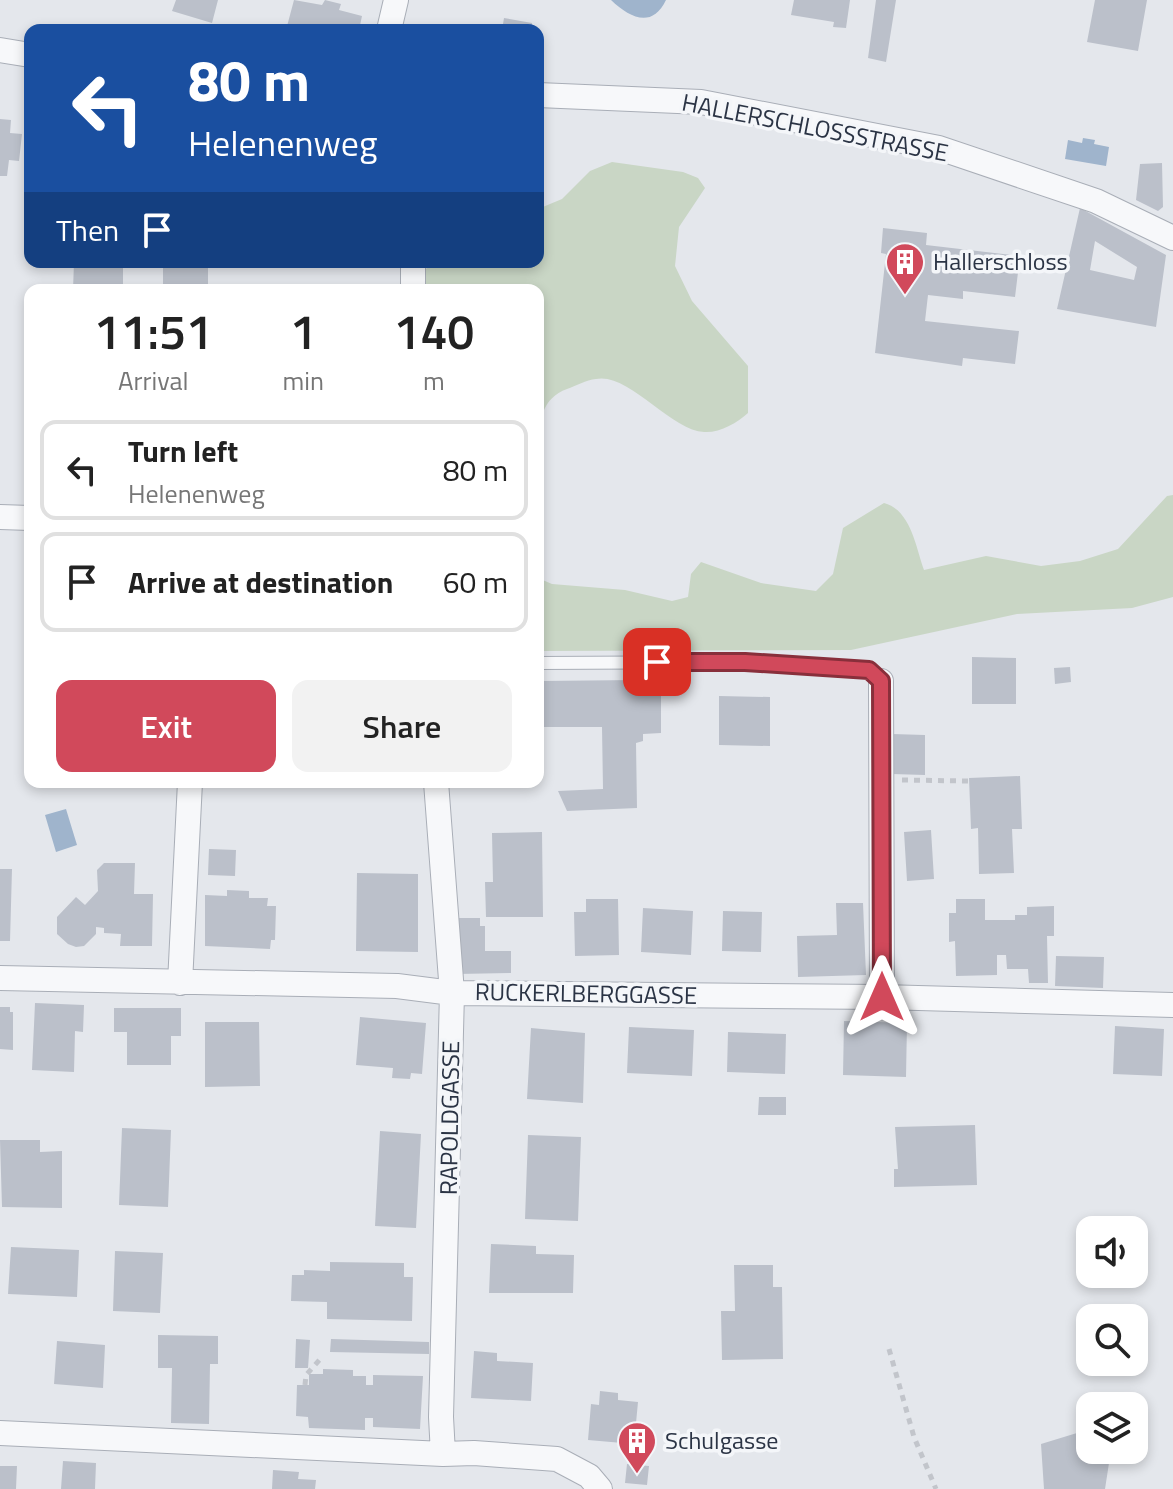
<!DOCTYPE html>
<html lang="en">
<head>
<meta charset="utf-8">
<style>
  body { margin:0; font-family:"Titillium Web",sans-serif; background:#f2f2f2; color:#222; height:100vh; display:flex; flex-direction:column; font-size:30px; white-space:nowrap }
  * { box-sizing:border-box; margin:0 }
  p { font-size:26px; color:#767676 }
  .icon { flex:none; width:44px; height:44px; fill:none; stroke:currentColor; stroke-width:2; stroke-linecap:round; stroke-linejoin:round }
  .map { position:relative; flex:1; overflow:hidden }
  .panel { position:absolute; left:24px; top:284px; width:520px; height:504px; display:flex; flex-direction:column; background:#fff; border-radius:16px; box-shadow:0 4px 12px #0003 }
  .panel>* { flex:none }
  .guide { position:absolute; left:24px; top:24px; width:520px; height:244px; border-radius:16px; box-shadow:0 4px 12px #0003; background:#1a4fa0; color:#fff; overflow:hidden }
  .controls { position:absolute; left:1076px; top:1216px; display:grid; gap:16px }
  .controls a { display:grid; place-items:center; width:72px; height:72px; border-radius:16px; background:#fff; box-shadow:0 4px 12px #0003; font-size:40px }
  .pin { position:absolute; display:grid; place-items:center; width:68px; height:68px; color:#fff; margin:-34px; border-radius:16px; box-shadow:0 4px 12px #0006 }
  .me { position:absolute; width:88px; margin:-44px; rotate:0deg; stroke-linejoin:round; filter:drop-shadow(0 0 6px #0008) }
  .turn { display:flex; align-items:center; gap:28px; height:168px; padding:0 32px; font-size:36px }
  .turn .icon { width:104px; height:104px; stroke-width:2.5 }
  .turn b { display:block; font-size:56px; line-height:68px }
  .then { display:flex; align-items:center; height:76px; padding:0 32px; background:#0003; gap:16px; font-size:30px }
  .eta { display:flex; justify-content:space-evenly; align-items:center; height:136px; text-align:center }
  .eta b { font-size:48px; font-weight:600; line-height:56px }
  .action { display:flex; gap:16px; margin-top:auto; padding:16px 32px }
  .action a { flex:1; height:92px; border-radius:16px; background:#d1495b; color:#fff; font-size:32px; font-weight:600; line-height:92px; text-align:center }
  .action a+a { background:#f2f2f2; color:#222 }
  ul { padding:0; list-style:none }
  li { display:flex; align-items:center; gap:24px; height:100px; margin:0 16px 12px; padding:0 16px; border:4px solid #e0e0e0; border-radius:16px }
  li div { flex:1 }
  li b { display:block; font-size:30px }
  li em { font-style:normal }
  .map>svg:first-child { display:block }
</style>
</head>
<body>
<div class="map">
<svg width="1173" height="1489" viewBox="0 0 1173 1489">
  <rect width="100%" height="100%" fill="#e4e7ec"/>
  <path fill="#c9d6c5" d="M612,162l71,10 15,6 7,10 -26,39 -4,39 17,35 56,65v47c-11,10 -28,20 -44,19 -32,-1 -76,-60 -108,-53 -10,1 -20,7 -29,10 -25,9 -28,32 -29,55v-154h-112l-1,-18 4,-10h109v-53l24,-10 28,-28z
    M1173,495v102l-41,11 -115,6 -166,36 -313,1v-73l14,6 73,6 47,11 16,-4 3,-23 10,-12 60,21 55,8 17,-17 10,-46 41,-25c27,7 32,45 40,67l62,-14 55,10 39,-5 38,-12 49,-53z"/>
  <path fill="#9fb4cc" d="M611,0h55c-14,29 -36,18 -55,0z
    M1083,138l12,2 -1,4 15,3 -3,19 -41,-7 3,-19 14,3z
    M66,809l11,36 -21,7 -11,-37z"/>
  <path fill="#bbc0ca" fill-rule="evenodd" d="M176,0h42l-6,23 -40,-12z
    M294,0l28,5 3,-5 16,4 -2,6 23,6 -3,14h-73z
    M794,0h56l-4,28 -13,-1 1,-5 -43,-7z
    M876,0h20l-10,62 -18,-4z
    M1095,0h52l-9,51 -51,-9z
    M504,18l28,5 -1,7h-29z
    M0,119l11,1 -1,13 12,1 -3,27 -10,-1 -2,16h-7z
    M1162,163l1,44 -5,4 -22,-11 4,-36z
    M1080,208l86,47 -10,72 -99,-18zM1095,241l42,26 -3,13 -44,-10z
    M883,228l44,5 -1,12 94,11 -5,41 -52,-6v8l-35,-4 -3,26 94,10 -4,33 -52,-6 -1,8 -87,-13 11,-99 -5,-1z
    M74,262h49v28h-50z
    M163,262h45v28h-45z
    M972,657l44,1v46h-44z
    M1070,667l1,15 -16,2 -1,-16z
    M636,673h25v60l-18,1v7l-7,2 1,65 -70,3 -9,-20 45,-2 -1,-62h-61v-46l95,-1z
    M719,696l51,1v49l-51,-1z
    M892,734l33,1v40l-33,-1z
    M1020,776l2,53h-10l2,44 -35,1 -1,-46 -7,1 -2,-51z
    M931,830l3,49 -27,2 -3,-49z
    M542,832l1,85h-57l-1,-35h8l-1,-49z
    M209,849l27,1 -1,26 -27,-1z
    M104,863h31l-1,31h19l-1,52h-32l1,-12 -17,-1v-5l-8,-1v7l-12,12 -8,1 -8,-3 -11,-10v-17l19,-20 9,8 13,-14 -1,-21z
    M0,869h12l-2,72h-10z
    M357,873l61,1v78l-62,-1z
    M227,890l22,1v7h19l-1,8h9l-1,34h-4l-1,9 -65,-3v-51l22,1z
    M586,899h32l1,56 -44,1 -1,-44h12z
    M956,899h29v21h30v-5h12v-8l27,-1v30h-7l1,47h-19l-1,-14h-21l-1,-14h-9v20l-41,1 -1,-35 -6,1v-29h7z
    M836,903h27l3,72 -68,2 -1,-41 40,-1z
    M643,908l50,3 -2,44 -50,-3z
    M723,911l39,1 -1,40 -39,-1z
    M457,918h23v8h5v25h26v22l-54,1z
    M1056,956l48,1 -1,31 -48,-2z
    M35,1003l49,2 -1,27 -8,-1 -1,41 -42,-2z
    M0,1007h10v5h3v38l-13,-1z
    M114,1008h67v28h-10v29h-44v-33h-13z
    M360,1017l66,6 -4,51 -11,-1 -1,6 -18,-1 1,-10 -37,-3z
    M844,1021l63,2 -1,54 -63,-2z
    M205,1022h54l1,64 -55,1z
    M1115,1026l49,3 -2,47 -49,-2z
    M629,1027l65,3 -2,46 -65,-3z
    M531,1028l54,5 -2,70 -56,-4z
    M728,1032l58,2 -1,40 -58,-2z
    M759,1097h27v18h-28z
    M975,1125l2,60 -83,2v-18h4l-3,-42z
    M122,1128l49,2 -3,77 -49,-2z
    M380,1131l41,3 -5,94 -41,-2z
    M528,1135l53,2 -3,84 -53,-2z
    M0,1140h40v12l22,-1v57l-60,-1z
    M491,1244l45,2v8l38,1 -1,38h-84z
    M11,1247l68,3 -2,47 -69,-3z
    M115,1251l48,2 -3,60 -47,-2z
    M330,1262l74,1v14h9l-1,44 -85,-2v-17l-36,-1 1,-26h12v-5l26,1z
    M734,1265h39v22h9l1,72 -61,1 -1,-49h14z
    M158,1335l60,1v28h-8l-1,60 -38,-1 1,-55h-14z
    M296,1339l14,1 -2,28h-13z
    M331,1339l98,3v12l-99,-2z
    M57,1341l48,4 -2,43 -49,-4z
    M474,1351l23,2v8l36,2 -2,38 -60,-3z
    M323,1369l30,1v6h13v9h7v-10l50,1 -3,53 -47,-2v-9h-8v12l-56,-2 -1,-11 -12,-1 1,-31h12v-11h14z
    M600,1391l18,2v7l20,2 -4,42 -46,-4 3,-36 8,1z
    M1090,1429v21h21l-6,39h-61l-3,-45z
    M63,1461l33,2 -1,26h-34z
    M627,1464l22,2 -2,19 -22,-2z
    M0,1466h17l-1,23h-16z
    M273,1470l26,2 -1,7 18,1 -1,9h-43z"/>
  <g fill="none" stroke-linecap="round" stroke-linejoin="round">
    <g stroke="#a9aeb7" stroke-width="14">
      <path id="service" d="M538,663l207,-1 124,8 12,11"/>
    </g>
    <g stroke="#a9aeb7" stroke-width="26">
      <path id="minor" d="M389,30l7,-30
        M0,50l30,5
        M538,95l163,7 238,46 157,53 77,37
        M413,262v28
        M0,517l30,1
        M881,681l1,316
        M436,782l16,211 -11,424 2,37
        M0,978l397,8 55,7 430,4 291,8
        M180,983l10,-201
        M0,1433l443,21 31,-1 83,6 32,17 11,13"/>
    </g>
    <path stroke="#c2c5cb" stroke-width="5" stroke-dasharray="6 6" stroke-linecap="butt" d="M902,780l67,1
      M889,1349l25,88 22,52
      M305,1385l1,-10 16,-18"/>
    <use href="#service" stroke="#f7f8fa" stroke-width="12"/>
    <use href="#minor" stroke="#f7f8fa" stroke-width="24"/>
  </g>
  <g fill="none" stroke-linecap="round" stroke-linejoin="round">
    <g stroke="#882f3b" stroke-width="20">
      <path id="route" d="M657,662h88l124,8 12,11 1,316"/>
    </g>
    <use href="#route" stroke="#d1495b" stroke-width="14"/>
  </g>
  <defs>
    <g id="building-pin" transform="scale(2)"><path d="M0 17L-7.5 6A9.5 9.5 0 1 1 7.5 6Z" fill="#d1495b" stroke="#f4f6f9"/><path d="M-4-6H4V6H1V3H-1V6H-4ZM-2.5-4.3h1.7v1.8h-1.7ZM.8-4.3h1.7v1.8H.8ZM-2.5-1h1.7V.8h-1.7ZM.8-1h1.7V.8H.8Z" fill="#fff"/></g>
  </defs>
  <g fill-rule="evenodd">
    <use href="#building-pin" x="905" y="262"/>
    <use href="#building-pin" x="637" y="1441"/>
  </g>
  <g text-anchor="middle" stroke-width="7" stroke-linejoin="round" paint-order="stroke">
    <g font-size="24" fill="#2b3445" stroke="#f4f6f9">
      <text transform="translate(815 128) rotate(11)" y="8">HALLERSCHLOSSSTRASSE</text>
      <text transform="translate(586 994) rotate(1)" y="8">RUCKERLBERGGASSE</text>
      <text transform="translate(450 1118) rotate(-89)" y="8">RAPOLDGASSE</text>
    </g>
    <g font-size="24" fill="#2b3445" stroke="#f4f6f9" text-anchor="start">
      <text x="933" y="270">Hallerschloss</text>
      <text x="665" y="1449">Schulgasse</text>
    </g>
  </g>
</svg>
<div class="controls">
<a><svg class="icon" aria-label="sound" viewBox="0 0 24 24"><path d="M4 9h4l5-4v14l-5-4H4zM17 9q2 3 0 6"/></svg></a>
<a><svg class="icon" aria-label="search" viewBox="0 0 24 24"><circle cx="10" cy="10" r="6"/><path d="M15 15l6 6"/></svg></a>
<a><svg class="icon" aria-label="layers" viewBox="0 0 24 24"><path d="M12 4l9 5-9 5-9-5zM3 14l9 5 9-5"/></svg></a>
</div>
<div class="pin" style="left:657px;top:662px;background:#d93025"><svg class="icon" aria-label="arrive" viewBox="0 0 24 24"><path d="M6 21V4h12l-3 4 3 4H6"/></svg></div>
<svg class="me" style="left:882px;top:997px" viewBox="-20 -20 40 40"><path d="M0-17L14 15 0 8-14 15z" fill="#d1495b" stroke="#fff" stroke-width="4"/></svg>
<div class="guide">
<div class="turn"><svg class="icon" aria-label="left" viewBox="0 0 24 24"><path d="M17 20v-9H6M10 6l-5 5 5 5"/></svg><div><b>80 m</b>Helenenweg</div></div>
<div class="then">Then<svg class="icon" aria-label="arrive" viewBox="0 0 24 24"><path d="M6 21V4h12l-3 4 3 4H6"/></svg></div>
</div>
<section class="panel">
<div class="eta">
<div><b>11:51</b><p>Arrival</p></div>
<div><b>1</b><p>min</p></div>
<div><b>140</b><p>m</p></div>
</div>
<ul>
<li><svg class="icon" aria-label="left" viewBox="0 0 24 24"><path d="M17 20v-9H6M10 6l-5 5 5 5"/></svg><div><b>Turn left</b><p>Helenenweg</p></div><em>80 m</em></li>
<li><svg class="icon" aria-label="arrive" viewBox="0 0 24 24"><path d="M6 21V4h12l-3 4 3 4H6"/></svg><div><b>Arrive at destination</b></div><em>60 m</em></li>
</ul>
<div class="action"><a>Exit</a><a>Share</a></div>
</section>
</div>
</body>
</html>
